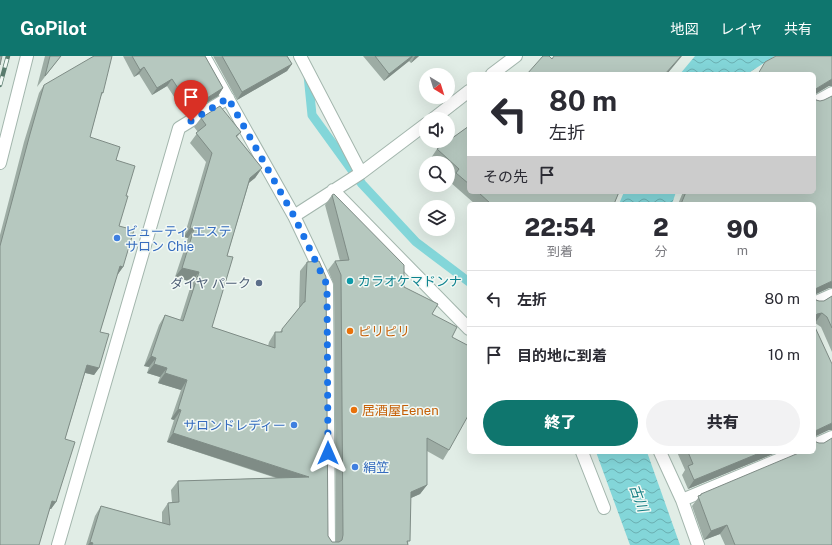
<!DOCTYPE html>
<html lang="ja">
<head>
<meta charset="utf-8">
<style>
  body { margin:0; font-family:"Public Sans","Noto Sans JP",sans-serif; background:#f2f2f3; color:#2b2b33; height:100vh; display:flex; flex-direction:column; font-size:15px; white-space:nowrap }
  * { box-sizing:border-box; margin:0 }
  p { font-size:13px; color:#7c7c81 }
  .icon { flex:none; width:22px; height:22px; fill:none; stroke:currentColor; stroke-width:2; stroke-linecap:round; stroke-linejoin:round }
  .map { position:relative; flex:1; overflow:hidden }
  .side { position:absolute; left:467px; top:146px; width:349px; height:252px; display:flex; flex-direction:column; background:#fff; border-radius:6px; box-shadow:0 4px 16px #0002 }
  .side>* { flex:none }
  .top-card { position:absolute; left:467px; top:16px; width:349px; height:122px; border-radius:6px; box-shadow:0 4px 16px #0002; background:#fff; color:#2b2b33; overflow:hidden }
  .needle { width:26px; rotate:142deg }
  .controls { position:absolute; left:419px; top:12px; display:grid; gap:8px }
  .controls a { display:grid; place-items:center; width:36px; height:36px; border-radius:50%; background:#fff; box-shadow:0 4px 16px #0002; font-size:20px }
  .pin { position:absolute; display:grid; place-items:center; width:34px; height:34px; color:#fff; margin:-41px -17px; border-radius:50% 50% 50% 0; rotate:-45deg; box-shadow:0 0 4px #0007 }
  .pin .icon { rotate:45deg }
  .me { position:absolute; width:44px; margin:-22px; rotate:0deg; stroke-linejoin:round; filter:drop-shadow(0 0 3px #0008) }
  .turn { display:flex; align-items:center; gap:14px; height:84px; padding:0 16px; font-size:18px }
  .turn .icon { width:52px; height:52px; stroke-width:2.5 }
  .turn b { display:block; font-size:28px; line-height:34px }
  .then { display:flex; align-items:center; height:38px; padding:0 16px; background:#0003; gap:8px; font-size:15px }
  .eta { display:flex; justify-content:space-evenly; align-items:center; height:68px; text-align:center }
  .eta b { font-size:24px; font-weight:800; line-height:28px }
  .button { display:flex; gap:8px; margin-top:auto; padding:8px 16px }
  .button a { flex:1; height:46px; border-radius:24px; background:#0f766e; color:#fff; font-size:16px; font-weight:800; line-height:46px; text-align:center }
  .button a+a { background:#f2f2f3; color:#2b2b33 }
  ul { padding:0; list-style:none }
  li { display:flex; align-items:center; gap:12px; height:56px; padding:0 16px; border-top:1px solid #e1e1e2 }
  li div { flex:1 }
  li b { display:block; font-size:15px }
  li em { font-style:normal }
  header { display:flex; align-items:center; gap:24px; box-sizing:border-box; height:56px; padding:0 20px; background:#0f766e; color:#fff }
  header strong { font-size:19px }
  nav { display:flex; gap:22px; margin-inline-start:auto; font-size:14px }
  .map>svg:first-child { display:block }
</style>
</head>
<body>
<header>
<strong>GoPilot</strong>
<nav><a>地図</a><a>レイヤ</a><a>共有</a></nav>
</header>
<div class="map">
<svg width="832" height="489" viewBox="0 0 832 489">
  <defs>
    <pattern id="water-waves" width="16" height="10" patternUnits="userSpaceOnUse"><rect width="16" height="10" fill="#83d6d9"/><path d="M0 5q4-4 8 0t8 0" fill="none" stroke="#6bafb1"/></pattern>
  </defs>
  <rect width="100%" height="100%" fill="#e1ede6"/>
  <path fill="url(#water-waves)" d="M695,0h80l-28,18h-67z
    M624,136h52l-4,12h-53z
    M596,396h51l33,93h-50z"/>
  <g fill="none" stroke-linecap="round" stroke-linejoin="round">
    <path stroke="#83d6d9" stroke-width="9" d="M308,19l4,40 50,69 54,58 53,40"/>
    <g stroke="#a3b6ad" stroke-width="14">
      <path id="minor" d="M204,0l90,160 33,69 2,260
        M300,0l61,117
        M492,18l24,-18
        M814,47l18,-10
        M433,63l36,-28
        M0,107l27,-107
        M333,134l136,139
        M294,160l67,-43 65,-49
        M814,247l18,-8
        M814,389l18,-8
        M582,396l22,56
        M660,396l22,48 16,45
        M682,444l115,-48
        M58,489l121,-417 49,-30"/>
    </g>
    <use href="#minor" stroke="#fff" stroke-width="12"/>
    <g stroke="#5a7c6e" stroke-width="4.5">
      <path id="rail" d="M0,29l8,-29"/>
    </g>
    <use href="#rail" stroke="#f2f9f5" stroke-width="3" stroke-dasharray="9" stroke-linecap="butt"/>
  </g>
  <path fill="#9daca4" d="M45,0h16l-24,31z
    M123,0h82l18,32 -5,8 -32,19 -19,-29 -15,9 -13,-21 -5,3z
    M213,0h74l5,8 -5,7 -50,29z
    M363,0h56l-8,7 -2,-2 -25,20z
    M44,29l59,8 -2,3 -11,41 26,23 10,36 -7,30 4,41 -5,7h-1l-17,58 -1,36 -5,7 -9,-2 -20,66 -9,63 -5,7h-1l-10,29 -40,7v-310l24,-93 15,-49z
    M201,62l40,14 -4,5 25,31 -7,10 -6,5 -22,73 -15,71 56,19 1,-4 6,-10h5l19,-24 1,-37 7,-9 21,274 4,6h4l-2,-257 -6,-15 7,-9h5l-15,-56 7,-10 72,92 28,27 20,23 -3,113 -6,10 -16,-9v34l-7,9 -9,4 -3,47h-322l9,-29 6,-10 61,17v-11l6,-9 4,-1 -1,-12 7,-9 98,-3 -109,-36 7,-22 -3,-1 10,-29 -23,-7 2,-6 -13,-4 2,-6 -5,-1 15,-41 6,-10 15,5 12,-38 -17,-5 13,-39 -4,-1 22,-75 -16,-19 8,-11 -4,-5z
    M469,70v66h150l-5,12h-139l-25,-22 3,-4 -5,-5v-10h-12l-5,-5 6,-9z
    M683,136h131l15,96 -15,7v-91h-136z
    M814,240l2,4 3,1h5l8,-5v56l-11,-25 -6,-4h-1z
    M677,396h101l-90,37 -6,-14 3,-5z
    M701,438l131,51h-107l-5,-11 -16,6 -12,-34z"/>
  <path fill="#7f8c86" d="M412,0h1l-4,5 -25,20 5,-7z
    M415,0h4l-8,7z
    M681,0h1l-15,18h-2z
    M292,8l-5,7 -50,29 5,-8z
    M144,11l-5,7 -5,3 6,-7z
    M172,23l-5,7 -15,9 5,-7z
    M832,23v7h-3l-15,9v-5z
    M223,32l-5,8 -32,19 5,-7z
    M262,112l-7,10 -12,9 7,-9z
    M190,172l4,1 -6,9 -4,-1z
    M120,210l3,1 -5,7 -4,-1z
    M182,212l17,4 -7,10 -17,-5z
    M832,225v7h-3l-15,7v-5l1,-1z
    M822,257l-7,10h-1v-5l3,-4z
    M151,300l5,2 -7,9 -5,-1z
    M154,308l13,4 -7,9 -13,-4z
    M87,309l12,3 -5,7 -12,-3z
    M165,317l22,7 -6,10 -23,-7z
    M178,353l3,1 -7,10 -3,-1z
    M832,367v7h-3l-15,7v-5l1,-1z
    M173,377l136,44 -6,9 -136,-44z
    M762,396h16l-90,37 6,-9z
    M427,429l-7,9 -16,7 7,-9z
    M52,445l4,1 -5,7 -4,-1z
    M727,469l-7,9 -16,6 7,-9z
    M90,486l3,1 -1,2h-4z"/>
  <path fill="#b6c8bf" stroke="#7f8c86" d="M0,0h2l-2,9z
    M50,0h11l-16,20z
    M94,0h18l-9,37 -1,-1 -12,45 30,10 -4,13 19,6 -9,30h2l-9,30 15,4 -11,37 -3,-1 -20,66 9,2 -10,34 -12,-3 -22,74 10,3 -19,60 -4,-1 -13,44h-39v-299l30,-112 14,-49z
    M132,0h73l18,32 -32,20 -19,-29 -15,9 -13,-21 -4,3z
    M222,0h65l5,8 -50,28z
    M375,0h37l-23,18z
    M543,0h6l3,3 2,-3h127l-16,18h-138z
    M776,0h56v23l-18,11v1v-17h-56l7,-12z
    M814,40l2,4 4,1 4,-1 8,-4v185l-17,8 -1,2v-87h-133l5,-12h128z
    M220,50l21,26 -5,4 26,32 -12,10 -23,78 6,1 -21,70 63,21v-16h7v-3l22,-27h1l2,-40 12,-1 7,16 2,259 4,6h7l3,-2 1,-5 -2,-260 -6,-14 14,-1 -17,-65 2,-1 70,71v22l34,17 -6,10 25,13 -5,10 17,9v68l-20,36 -22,-12v47l-16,7 -1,49h-3l1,4h-316l1,-2 -3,-1 11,-36 69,19 -2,-22 11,-1 -1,-21 131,-4 -136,-44 8,-23 -3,-1 9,-29 -22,-7 2,-5 -13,-4 2,-6 -5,-2 14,-41 18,6 16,-49 -17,-4 12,-39 -4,-1 22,-75 -16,-20 10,-8 -5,-7z
    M469,70v58l-13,-11 3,-4 -22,-20z
    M478,136h141l-5,12h-123z
    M814,240l2,4 3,1h5l8,-5v32l-5,-11 -5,-4 -5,1 -3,4z
    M814,269l18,39v59l-17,8 -1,2z
    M814,382l2,4 3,1h5l8,-5v107h-97l-8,-20 -16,6 -13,-35 3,-1v-1l100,-42h13z
    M688,396h74l-68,28 -6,-14 5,-2z"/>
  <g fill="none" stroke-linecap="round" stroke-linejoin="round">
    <path stroke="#1a73e8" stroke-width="7" stroke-dasharray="0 12.6" d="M191,65l37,-23 66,118 33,69 1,168"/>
  </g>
  <g fill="#3f7fe0" stroke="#f2f9f5" stroke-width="1.5">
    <circle cx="117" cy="182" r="4"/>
    <circle cx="294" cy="369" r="4"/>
    <circle cx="355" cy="411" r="4"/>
  </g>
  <circle fill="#0f9aa8" stroke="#f2f9f5" stroke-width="1.5" cx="350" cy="225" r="4"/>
  <circle fill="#5c6f8a" stroke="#f2f9f5" stroke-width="1.5" cx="259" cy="227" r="4"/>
  <g fill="#e8710a" stroke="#f2f9f5" stroke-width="1.5">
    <circle cx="350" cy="275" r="4"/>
    <circle cx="354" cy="354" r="4"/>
  </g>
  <g text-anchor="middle" stroke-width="3" stroke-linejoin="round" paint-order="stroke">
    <g font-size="13" fill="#366cbe" stroke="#f2f9f5" text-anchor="start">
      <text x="125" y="180">ビューティ エステ<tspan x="125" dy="15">サロン Chie</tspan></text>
      <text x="286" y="374" text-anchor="end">サロンドレディー</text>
      <text x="363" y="416">絹笠</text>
    </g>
    <g font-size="13" fill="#0d838f" stroke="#f2f9f5" text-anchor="start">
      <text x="358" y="230">カラオケマドンナ</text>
    </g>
    <g font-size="13" fill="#4e5e75" stroke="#f2f9f5" text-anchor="end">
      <text x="251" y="232">ダイヤ パーク</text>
    </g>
    <g font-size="13" fill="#c56008" stroke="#f2f9f5" text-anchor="start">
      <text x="358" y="280">ピリピリ</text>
      <text x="362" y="359">居酒屋Eenen</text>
    </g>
    <g font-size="14" font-style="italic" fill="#127e83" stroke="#f2f9f5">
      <text transform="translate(639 442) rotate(70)" y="5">古川</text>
    </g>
  </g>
</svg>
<div class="controls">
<a><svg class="needle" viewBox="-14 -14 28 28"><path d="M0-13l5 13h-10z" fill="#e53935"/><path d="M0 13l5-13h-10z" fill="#7c7c81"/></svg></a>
<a><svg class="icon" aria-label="sound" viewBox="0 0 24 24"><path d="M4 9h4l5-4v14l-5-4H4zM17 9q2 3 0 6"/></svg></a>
<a><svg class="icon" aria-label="search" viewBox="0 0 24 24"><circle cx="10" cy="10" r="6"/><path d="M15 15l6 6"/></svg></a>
<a><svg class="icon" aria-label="layers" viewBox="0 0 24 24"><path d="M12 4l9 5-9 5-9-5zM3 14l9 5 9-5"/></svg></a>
</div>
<div class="pin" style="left:191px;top:65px;background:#d93025"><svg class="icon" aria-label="arrive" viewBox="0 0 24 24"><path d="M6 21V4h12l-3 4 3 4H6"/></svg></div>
<svg class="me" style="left:328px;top:397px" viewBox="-20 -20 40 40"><path d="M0-17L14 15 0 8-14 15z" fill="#1a73e8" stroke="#fff" stroke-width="4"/></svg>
<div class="top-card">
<div class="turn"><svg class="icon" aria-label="left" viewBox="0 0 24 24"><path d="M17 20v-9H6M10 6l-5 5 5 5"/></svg><div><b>80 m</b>左折</div></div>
<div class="then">その先<svg class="icon" aria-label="arrive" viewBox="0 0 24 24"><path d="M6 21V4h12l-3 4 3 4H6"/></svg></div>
</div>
<section class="side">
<div class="eta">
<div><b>22:54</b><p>到着</p></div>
<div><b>2</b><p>分</p></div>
<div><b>90</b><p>m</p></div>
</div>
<ul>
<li><svg class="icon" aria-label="left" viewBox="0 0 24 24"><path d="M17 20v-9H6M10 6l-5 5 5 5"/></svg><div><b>左折</b></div><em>80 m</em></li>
<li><svg class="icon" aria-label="arrive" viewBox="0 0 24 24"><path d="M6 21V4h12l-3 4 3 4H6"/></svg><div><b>目的地に到着</b></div><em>10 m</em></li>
</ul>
<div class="button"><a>終了</a><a>共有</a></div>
</section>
</div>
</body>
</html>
